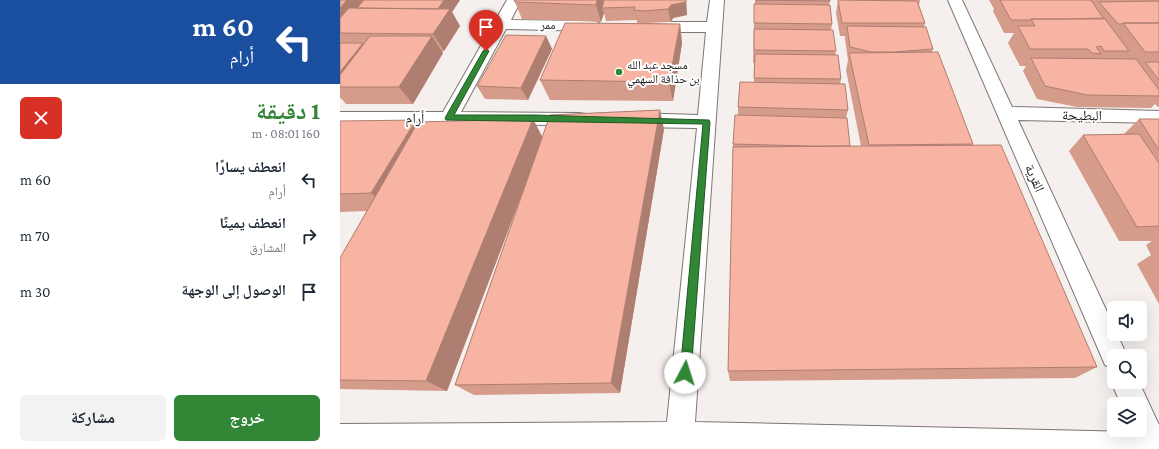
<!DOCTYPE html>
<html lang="ar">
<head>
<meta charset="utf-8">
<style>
  body { margin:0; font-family:"Crimson Pro","Noto Naskh Arabic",serif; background:#f2f2f3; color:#1f2937; direction:rtl; height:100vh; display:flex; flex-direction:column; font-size:15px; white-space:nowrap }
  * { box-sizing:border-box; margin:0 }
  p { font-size:13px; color:#747a83 }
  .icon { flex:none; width:22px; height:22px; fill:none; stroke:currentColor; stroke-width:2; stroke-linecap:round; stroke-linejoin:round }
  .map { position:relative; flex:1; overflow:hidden; direction:ltr }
  .panel { display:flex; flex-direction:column; background:#fff; width:340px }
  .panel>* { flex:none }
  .guide { background:#1a4fa0; color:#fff; overflow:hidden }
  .fabs { position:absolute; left:767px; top:301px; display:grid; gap:8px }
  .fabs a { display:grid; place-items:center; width:40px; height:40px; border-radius:6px; background:#fff; box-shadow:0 4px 16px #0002; font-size:20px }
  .pin { position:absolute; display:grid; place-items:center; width:34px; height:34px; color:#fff; margin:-41px -17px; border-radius:50% 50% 50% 0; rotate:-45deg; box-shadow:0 0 4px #0007 }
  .pin .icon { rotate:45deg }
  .me { position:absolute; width:44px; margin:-22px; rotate:5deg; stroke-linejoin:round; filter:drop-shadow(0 0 3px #0008) }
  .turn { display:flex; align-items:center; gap:14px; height:84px; padding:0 20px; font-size:18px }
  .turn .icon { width:52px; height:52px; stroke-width:2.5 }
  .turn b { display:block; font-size:28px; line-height:34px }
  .round { display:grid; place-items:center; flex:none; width:42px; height:42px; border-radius:6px; background:#f2f2f3 }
  .headline { display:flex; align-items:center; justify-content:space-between; height:68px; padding:0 20px }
  h1 { font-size:24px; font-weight:700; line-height:30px; color:#318735 }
  .button { display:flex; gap:8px; margin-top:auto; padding:8px 20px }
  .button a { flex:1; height:46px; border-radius:6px; background:#318735; color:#fff; font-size:16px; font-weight:700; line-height:46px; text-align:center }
  .button a+a { background:#f2f2f3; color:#1f2937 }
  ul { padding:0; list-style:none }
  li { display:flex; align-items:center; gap:12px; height:56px; padding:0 20px }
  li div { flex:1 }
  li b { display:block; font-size:15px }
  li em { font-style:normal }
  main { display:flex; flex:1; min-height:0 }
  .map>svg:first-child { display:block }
</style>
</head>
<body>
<main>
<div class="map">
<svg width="819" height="449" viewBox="0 0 819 449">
  <rect width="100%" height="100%" fill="#f5efed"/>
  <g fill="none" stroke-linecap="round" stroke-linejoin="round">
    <g stroke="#7c7674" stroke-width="2">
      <path id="minor" d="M167,0h14l-10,20 83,1 5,2 3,3 -3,3 -5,2 -88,-2 -45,83 118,1 7,1 2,5 -2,5 -7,1 -239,-1v-12h103z
        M370,0h14l-29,422 438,10 -1,-2h8v-26h-19l-10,-22 3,-6v6h25l20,43v24h-819v-25l327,-2 30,-294 -64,-1 -7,-2 -2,-5 2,-5 7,-2 65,2 8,-83h-56l-5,-2 -3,-3 3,-3 5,-2h57z
        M608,0h14l50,107 147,4v12l-141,-3 96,207v7h3l10,22h-13v13l-9,-4z"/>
    </g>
    <use href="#minor" fill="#fff" fill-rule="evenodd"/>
  </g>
  <path fill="#d59b8b" d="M0,0h120l-8,12 8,14 -16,25h-2l1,2 -30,51h-67l-5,-6 -1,1z
    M174,0h172l1,15 -14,3 -2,4 -24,1 33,1 2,19 -9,58 -123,-1 -10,-20 102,-57h-5v-3l-31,1 -2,-8 -3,9 -79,-3z
    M415,0l75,1 -1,4 3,19 -1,6 5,21 -1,4 6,24 -1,5 8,26 -2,8 4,28h11l-15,-76 2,-10 -3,-21v-3h-5l-4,-23 2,-13h82l-1,5 6,18 -1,4 9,22 -1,3 41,92v1l124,222 -22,11 -345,3 -2,-10 5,-227 5,-29v-8l16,-25v-19h-1l1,-40z
    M649,0h170v107h-1l-3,-3 -4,4 -74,-1 -40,-8 -14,-28 3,-5h-6l-12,-23 6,-10h-10l-11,-22 1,-2z
    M206,36l6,13 -24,51 -43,-1 -8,-13z
    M799,119h20v185l-22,-40 14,-9 -5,-10 6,-4h-33l-50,-90 14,-16 41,-1z
    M0,121l78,1 124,15 122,-8 -44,264 -146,2 -19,-10 69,-195 -77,201 -107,-2v-131l27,-47 -27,1z"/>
  <path fill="#ae7e71" d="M7,0h26l-33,33v-25z
    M104,0h16l-8,12 8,14 -16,25 -11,-17 4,-24z
    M257,0h12l-7,8 2,5 -3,9 -5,-17z
    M346,0l1,15 -14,3 -2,4 -3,-13 3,-4z
    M340,24l2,19 -9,58 -4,-19z
    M92,36l11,17 -30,51 -14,-17z
    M206,36l6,13 -24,51 -7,-12z
    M23,43l11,13 -34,31v-15z
    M320,110l4,19 -44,264 -9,-10z
    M193,119l10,19 -96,253 -21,-10z
    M76,120l15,19 -40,72 -20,-18z"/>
  <path fill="#f8b4a2" stroke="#ae7e71" d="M0,0h7l-7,8z
    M24,0h80l-6,9 -81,-1z
    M174,0h83l-1,5 -81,-3z
    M264,0h82v2l-15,3 -3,4 -26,2 -8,-1 1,-3 -33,1z
    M415,0h75v1z
    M498,0l79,1 8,22h-83z
    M660,0h91l12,18 -35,1h-37l-1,1h-19z
    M819,1v22h-36l-1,1h-4l-19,-22z
    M414,4l76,1 2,19 -78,-1z
    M9,8l101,1 -17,25 -93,-1v-15z
    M691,19h74l24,32h-25l-3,-5 -5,1 5,7 -9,-1 -4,-4h-58l-12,-23h17z
    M225,23l115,1 -11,58 -129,-2z
    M783,23h36v29h-14z
    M507,26l79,1 7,22 -38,3h-24l-21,-5z
    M414,29l79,1 3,21 -82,-1z
    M166,35l40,1 -25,52 -44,-2z
    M30,36h62l-33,51h-59v-12z
    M0,43h23l-23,29z
    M598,52l35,92 -104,1 -20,-92z
    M415,54l83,1 3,24 -87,-1z
    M691,58l105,1 23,31v6l-72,-1 -42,-9z
    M805,62h14v18z
    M400,82l105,2 3,26 -110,-3z
    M320,110l-49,273 -156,2 95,-270z
    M395,115l112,3 3,28h-41l-76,-2z
    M193,119l-107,262 -86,-1v-122l78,-136z
    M799,119h20v31z
    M76,120l-45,73 -31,1v-73z
    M799,134l20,29v63l-22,1 -54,-92z
    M661,145l96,222 -369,4 5,-224z"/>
  <path fill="#318735" stroke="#205822" d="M146,49l3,2 -35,64h80l175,5 1,2 -19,251 -2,4 -4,2 -4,-2 -1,-4 23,-249 -257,-4 -1,-2 38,-67z"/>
  <circle fill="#318735" stroke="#fff" stroke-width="1.5" cx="279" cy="72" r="4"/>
  <g text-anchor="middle" stroke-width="4" stroke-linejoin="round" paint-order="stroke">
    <g font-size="12" fill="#1e1c1b" stroke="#fff">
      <text transform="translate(208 25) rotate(1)" y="4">ممر</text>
    </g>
    <g font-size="12" fill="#1e1c1b" stroke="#fff" text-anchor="start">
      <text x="287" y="69">مسجد عبد الله<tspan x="287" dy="14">بن حذافة السهمي</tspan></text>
    </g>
    <g font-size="14" fill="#1e1c1b" stroke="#fff">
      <text transform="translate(742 115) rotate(1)" y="5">البطيحة</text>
      <text x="75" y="123">أرام</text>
      <text transform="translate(695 178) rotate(66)" y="5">القرية</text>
    </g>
  </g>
</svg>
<div class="fabs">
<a><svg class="icon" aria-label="sound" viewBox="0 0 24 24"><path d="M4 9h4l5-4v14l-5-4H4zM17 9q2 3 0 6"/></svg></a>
<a><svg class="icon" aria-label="search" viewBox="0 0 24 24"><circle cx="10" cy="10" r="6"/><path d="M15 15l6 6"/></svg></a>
<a><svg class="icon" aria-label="layers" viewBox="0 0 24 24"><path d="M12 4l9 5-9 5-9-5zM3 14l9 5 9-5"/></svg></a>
</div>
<div class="pin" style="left:146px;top:51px;background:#d93025"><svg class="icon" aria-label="arrive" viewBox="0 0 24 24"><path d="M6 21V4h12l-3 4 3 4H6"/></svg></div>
<svg class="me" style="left:345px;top:373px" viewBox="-20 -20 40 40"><circle r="19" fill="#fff"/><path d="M0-13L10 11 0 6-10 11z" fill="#318735"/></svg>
</div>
<section class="panel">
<div class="guide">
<div class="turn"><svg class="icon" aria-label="left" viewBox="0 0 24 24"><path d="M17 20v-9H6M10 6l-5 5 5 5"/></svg><div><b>60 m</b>أرام</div></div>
</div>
<div class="headline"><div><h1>1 دقيقة</h1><p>160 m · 08:01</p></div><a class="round" style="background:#d93025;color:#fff"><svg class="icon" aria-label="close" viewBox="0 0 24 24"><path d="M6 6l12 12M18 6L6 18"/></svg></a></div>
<ul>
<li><svg class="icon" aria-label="left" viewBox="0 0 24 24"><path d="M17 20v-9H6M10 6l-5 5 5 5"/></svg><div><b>انعطف يسارًا</b><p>أرام</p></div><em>60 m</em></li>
<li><svg class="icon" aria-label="right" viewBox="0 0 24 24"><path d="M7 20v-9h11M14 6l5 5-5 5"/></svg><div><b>انعطف يمينًا</b><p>المشارق</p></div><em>70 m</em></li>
<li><svg class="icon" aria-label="arrive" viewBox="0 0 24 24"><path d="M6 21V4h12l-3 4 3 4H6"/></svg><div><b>الوصول إلى الوجهة</b></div><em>30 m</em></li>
</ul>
<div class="button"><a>خروج</a><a>مشاركة</a></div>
</section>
</main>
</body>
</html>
